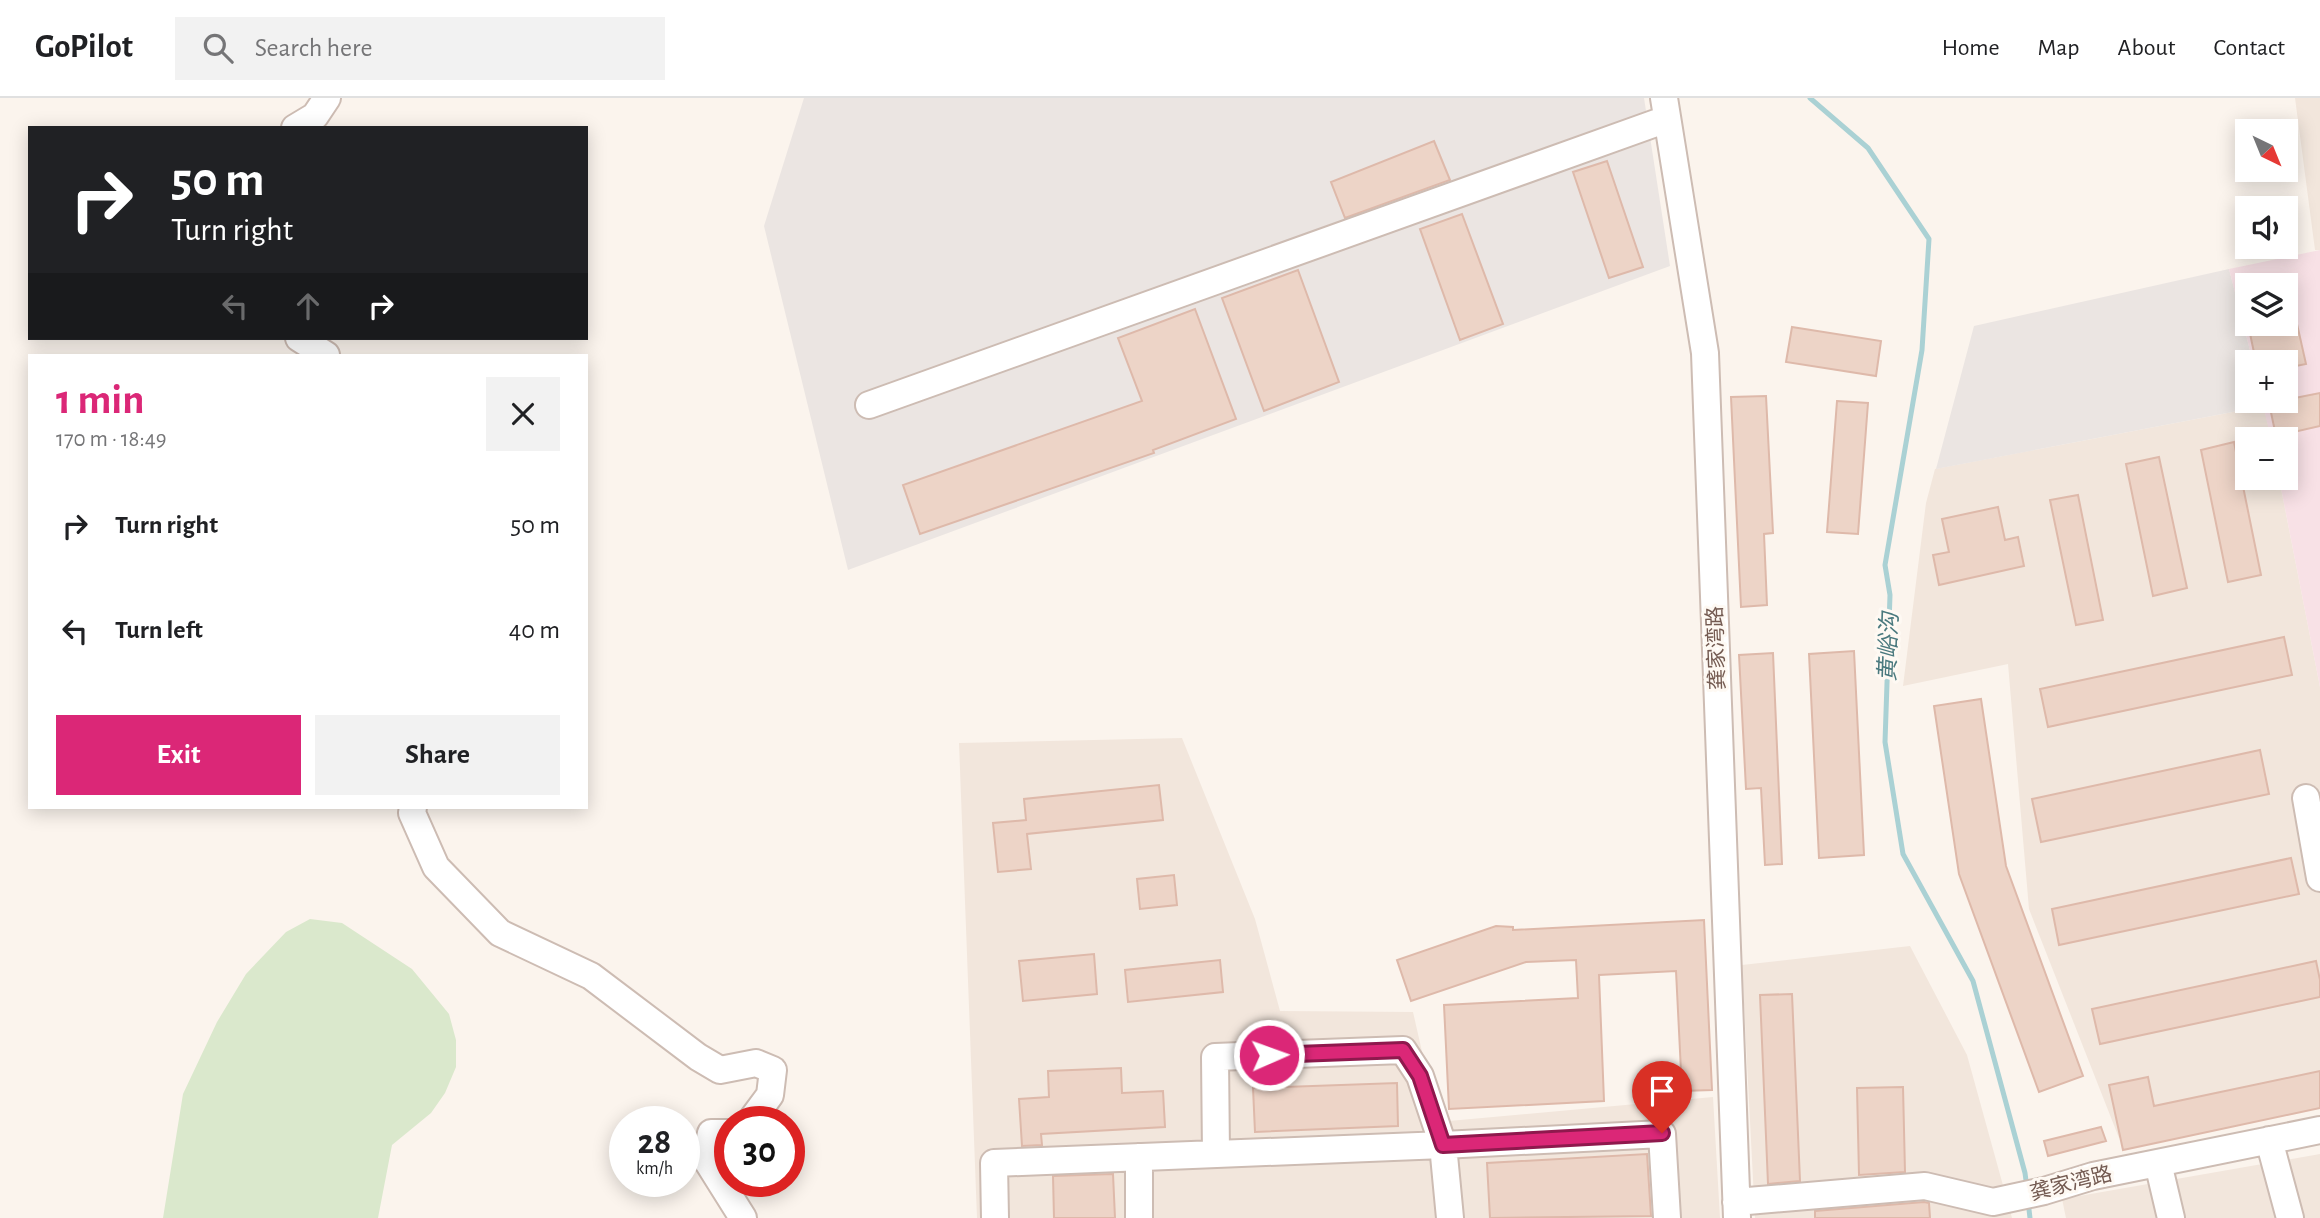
<!DOCTYPE html>
<html lang="en">
<head>
<meta charset="utf-8">
<style>
  body { margin:0; font-family:"Alegreya Sans","Noto Sans SC",sans-serif; background:#f2f2f2; color:#202124; height:100vh; display:flex; flex-direction:column; font-size:26px; white-space:nowrap }
  * { box-sizing:border-box; margin:0 }
  p { font-size:23px; color:#757577 }
  .icon { flex:none; width:38px; height:38px; fill:none; stroke:currentColor; stroke-width:2; stroke-linecap:round; stroke-linejoin:round }
  .map { position:relative; flex:1; overflow:hidden }
  .details { position:absolute; left:28px; top:256px; width:560px; height:455px; display:flex; flex-direction:column; background:#fff; border-radius:0px; box-shadow:0 4px 18px #0003 }
  .details>* { flex:none }
  .top-card { position:absolute; left:28px; top:28px; width:560px; height:214px; border-radius:0px; box-shadow:0 4px 18px #0003; background:#202124; color:#fff; overflow:hidden }
  .needle { width:46px; rotate:137deg }
  .fabs { position:absolute; left:2235px; top:21px; display:grid; gap:14px }
  .fabs a { display:grid; place-items:center; width:63px; height:63px; border-radius:0px; background:#fff; box-shadow:0 4px 18px #0003; font-size:35px }
  .speed { position:absolute; left:609px; top:1008px; display:flex; gap:14px; font-size:35px; font-weight:700; text-align:center }
  .speed>* { display:grid; place-content:center; width:91px; height:91px; border-radius:50%; background:#fff; box-shadow:0 4px 18px #0003; line-height:1 }
  .speed small { font-size:18px; font-weight:400 }
  .speed .limit { border:10px solid #d22; background:#fff; color:#111 }
  .pin { position:absolute; display:grid; place-items:center; width:60px; height:60px; color:#fff; margin:-72px -30px; border-radius:50% 50% 50% 0; rotate:-45deg; box-shadow:0 0 7px #0007 }
  .pin .icon { rotate:45deg }
  .me { position:absolute; width:77px; margin:-38px; rotate:88deg; stroke-linejoin:round; filter:drop-shadow(0 0 5px #0008) }
  .turn { display:flex; align-items:center; gap:24px; height:147px; padding:0 28px; font-size:32px }
  .turn .icon { width:91px; height:91px; stroke-width:2.5 }
  .turn b { display:block; font-size:49px; line-height:60px }
  .lanes { display:flex; align-items:center; height:66px; padding:0 28px; background:#0003; justify-content:center; gap:35px; direction:ltr }
  .lanes .off { opacity:.35 }
  .round { display:grid; place-items:center; flex:none; width:74px; height:74px; border-radius:0px; background:#f2f2f2 }
  .overview { display:flex; align-items:center; justify-content:space-between; height:119px; padding:0 28px }
  h1 { font-size:42px; font-weight:600; line-height:52px; color:#db2777 }
  .button { display:flex; gap:14px; margin-top:auto; padding:14px 28px }
  .button a { flex:1; height:80px; border-radius:0px; background:#db2777; color:#fff; font-size:28px; font-weight:600; line-height:80px; text-align:center }
  .button a+a { background:#f2f2f2; color:#202124 }
  ul { padding:0; list-style:none }
  li { display:flex; align-items:center; gap:21px; height:105px; padding:0 28px }
  li div { flex:1 }
  li b { display:block; font-size:26px }
  li em { font-style:normal }
  header { display:flex; align-items:center; gap:42px; box-sizing:border-box; height:98px; padding:0 35px; background:#fff; border-bottom:2px solid #e0e0e0 }
  header strong { font-size:33px }
  nav { display:flex; gap:38px; margin-inline-start:auto; font-size:24px }
  .search { width:490px; height:63px; background:#f2f2f2; display:flex; align-items:center; gap:18px; box-sizing:border-box; padding:0 24px; border-radius:0px; color:#757577; font-size:26px }
  .map>svg:first-child { display:block }
</style>
</head>
<body>
<header>
<strong>GoPilot</strong>
<div class="search"><svg class="icon" aria-label="search" viewBox="0 0 24 24"><circle cx="10" cy="10" r="6"/><path d="M15 15l6 6"/></svg>Search here</div>
<nav><a>Home</a><a>Map</a><a>About</a><a>Contact</a></nav>
</header>
<div class="map">
<svg width="2320" height="1120" viewBox="0 0 2320 1120">
  <rect width="100%" height="100%" fill="#fbf4ed"/>
  <path fill="#f2e6dc" d="M2295,0h25v152h-5z
    M2264,308l7,33h-24v39h32l41,209v409l-201,42 -90,-229 -21,-245 -105,22 23,-183 9,-34z
    M1182,640l73,181 25,92 133,1 25,110 275,-25 7,121h-743l-18,-475z
    M1910,848l57,109 45,163h-257l-13,-253z
    M2320,1056v64h-254l-4,-19z"/>
  <path fill="#ebe5e2" d="M804,0h840l26,168 -822,304 -84,-344z
    M2229,171l24,93h-6v39h15l2,5 -328,63 38,-143z"/>
  <path fill="#f8e1e6" fill-rule="evenodd" d="M2320,152v437l-41,-209h7v-39h-15l-9,-38h24v-39h-33l-24,-93zM2247,187h39v39h-39z"/>
  <path fill="#dae8cc" d="M310,821l32,4 70,46 37,45 7,26v27l-11,26 -14,20 -39,32 -14,73h-215l20,-124 34,-72 29,-48 40,-42z"/>
  <g fill="none" stroke-linecap="round" stroke-linejoin="round">
    <path stroke="#aad1d4" stroke-width="5" d="M1810,0l58,50 61,91 -7,111 -37,215 5,30 -5,147 18,112 70,127 52,192 2,15
      M2028,1103l2,17"/>
  </g>
  <path fill="#edd4c7" stroke="#deb9aa" stroke-width="2" d="M1434,43l16,39 -105,38 -14,-36z
    M1607,63l36,106 -34,11 -36,-106z
    M1462,116l41,110 -43,16 -40,-111z
    M1298,172l41,112 -75,29 -42,-113z
    M1195,211l41,110 -83,31 1,3 -234,81 -17,-49 239,-84 -24,-63z
    M2248,226h49l9,40 -20,4v-6h-30z
    M1792,229l89,14 -5,35 -90,-14z
    M2320,295v33l-44,10 -7,-33z
    M1766,298l7,137 -9,1 3,71 -26,2 -10,-210z
    M1837,303l31,2 -10,131 -31,-2z
    M2234,344l27,133 -33,7 -27,-132z
    M2159,359l28,131 -34,8 -27,-132z
    M2078,397l25,125 -27,5 -26,-125z
    M1998,409l7,33 13,-3 6,29 -85,19 -6,-30 16,-3 -7,-33z
    M2284,539l8,38 -244,52 -8,-38z
    M1854,553l10,204 -45,3 -10,-204z
    M1773,555l9,211 -17,1 -4,-77 -15,1 -7,-134z
    M1981,601l25,167 77,210 -44,16 -80,-218 -25,-168z
    M2260,652l9,44 -228,48 -9,-43z
    M1159,687l4,35 -136,14 4,35 -33,3 -5,-49 33,-3 -2,-21z
    M2291,760l8,36 -240,51 -7,-36z
    M1174,777l3,30 -37,4 -3,-30z
    M1704,822l8,170 -30,1 -6,-120 -77,4 5,126 -155,8 -5,-104 134,-7 -2,-38 -50,2 -115,39 -14,-41 99,-34 17,1v3z
    M1094,856l3,40 -74,7 -4,-40z
    M1220,862l3,32 -95,10 -3,-32z
    M2316,863l4,19v17l-220,47 -8,-35z
    M1792,896l8,187 -32,3 -8,-189z
    M1121,970l1,25 41,-2 2,36 -124,7 1,11 -20,1 -3,-47 30,-2 -1,-26z
    M2320,973v37l-197,42 -14,-65 39,-8 6,29z
    M1397,985l1,43 -143,6 -2,-44z
    M1903,989l2,85 -46,3 -2,-87z
    M2101,1029l5,14 -58,15 -4,-15z
    M1647,1056l4,62 -161,2 -3,-55z
    M1113,1076l2,44h-61l-1,-42z
    M1924,1104l5,1 1,15h-115v-7z"/>
  <g fill="none" stroke-linecap="round" stroke-linejoin="round">
    <g stroke="#cdbcb3" stroke-width="30">
      <path id="minor" d="M1664,0l41,255 32,865
        M295,30l20,-12 12,-18
        M299,240l27,17
        M869,307l798,-286
        M2306,700l14,80
        M413,709l-1,6 24,54 64,66 91,43 107,81 22,13 36,-7 17,7 -3,25 -20,27
        M730,1035h-19l-5,26 37,59
        M2269,1042l21,78
        M1216,1056l-1,-97 188,-7 17,26 23,69 7,73
        M2158,1065l13,55
        M1736,1104l189,-16 68,16 51,-11 49,-15 227,-46
        M995,1120l-1,-55 449,-18 219,-11 5,84
        M1139,1120v-61"/>
    </g>
    <use href="#minor" stroke="#fff" stroke-width="26"/>
  </g>
  <g fill="none" stroke-linecap="round" stroke-linejoin="round">
    <g stroke="#8e194d" stroke-width="18">
      <path id="route" d="M1269,957l134,-5 17,26 23,69 219,-12"/>
    </g>
    <use href="#route" stroke="#db2777" stroke-width="12"/>
  </g>
  <g text-anchor="middle" stroke-width="6" stroke-linejoin="round" paint-order="stroke">
    <g font-size="21" fill="#745b52" stroke="#fef9f3">
      <text transform="translate(1716 550) rotate(-92)" y="7">龚家湾路</text>
      <text transform="translate(2071 1085) rotate(-14)" y="7">龚家湾路</text>
    </g>
    <g font-size="23" font-style="italic" fill="#4a797e" stroke="#fef9f3">
      <text transform="translate(1888 549) rotate(-88)" y="8">黄峪沟</text>
    </g>
  </g>
</svg>
<div class="fabs">
<a><svg class="needle" viewBox="-14 -14 28 28"><path d="M0-13l5 13h-10z" fill="#e53935"/><path d="M0 13l5-13h-10z" fill="#757577"/></svg></a>
<a><svg class="icon" aria-label="sound" viewBox="0 0 24 24"><path d="M4 9h4l5-4v14l-5-4H4zM17 9q2 3 0 6"/></svg></a>
<a><svg class="icon" aria-label="layers" viewBox="0 0 24 24"><path d="M12 4l9 5-9 5-9-5zM3 14l9 5 9-5"/></svg></a>
<a>+</a>
<a>−</a>
</div>
<div class="speed"><div>28<small>km/h</small></div><div class="limit">30</div></div>
<div class="pin" style="left:1662px;top:1035px;background:#d93025"><svg class="icon" aria-label="arrive" viewBox="0 0 24 24"><path d="M6 21V4h12l-3 4 3 4H6"/></svg></div>
<svg class="me" style="left:1269px;top:957px" viewBox="-20 -20 40 40"><circle r="17" fill="#db2777" stroke="#fff" stroke-width="3"/><path d="M0-11L8 9 0 5-8 9z" fill="#fff"/></svg>
<div class="top-card">
<div class="turn"><svg class="icon" aria-label="right" viewBox="0 0 24 24"><path d="M7 20v-9h11M14 6l5 5-5 5"/></svg><div><b>50 m</b>Turn right</div></div>
<div class="lanes"><svg class="icon off" aria-label="left" viewBox="0 0 24 24"><path d="M17 20v-9H6M10 6l-5 5 5 5"/></svg><svg class="icon off" aria-label="ahead" viewBox="0 0 24 24"><path d="M12 20V5M6 11l6-6 6 6"/></svg><svg class="icon" aria-label="right" viewBox="0 0 24 24"><path d="M7 20v-9h11M14 6l5 5-5 5"/></svg></div>
</div>
<section class="details">
<div class="overview"><div><h1>1 min</h1><p>170 m · 18:49</p></div><a class="round"><svg class="icon" aria-label="close" viewBox="0 0 24 24"><path d="M6 6l12 12M18 6L6 18"/></svg></a></div>
<ul>
<li><svg class="icon" aria-label="right" viewBox="0 0 24 24"><path d="M7 20v-9h11M14 6l5 5-5 5"/></svg><div><b>Turn right</b></div><em>50 m</em></li>
<li><svg class="icon" aria-label="left" viewBox="0 0 24 24"><path d="M17 20v-9H6M10 6l-5 5 5 5"/></svg><div><b>Turn left</b></div><em>40 m</em></li>
</ul>
<div class="button"><a>Exit</a><a>Share</a></div>
</section>
</div>
</body>
</html>
